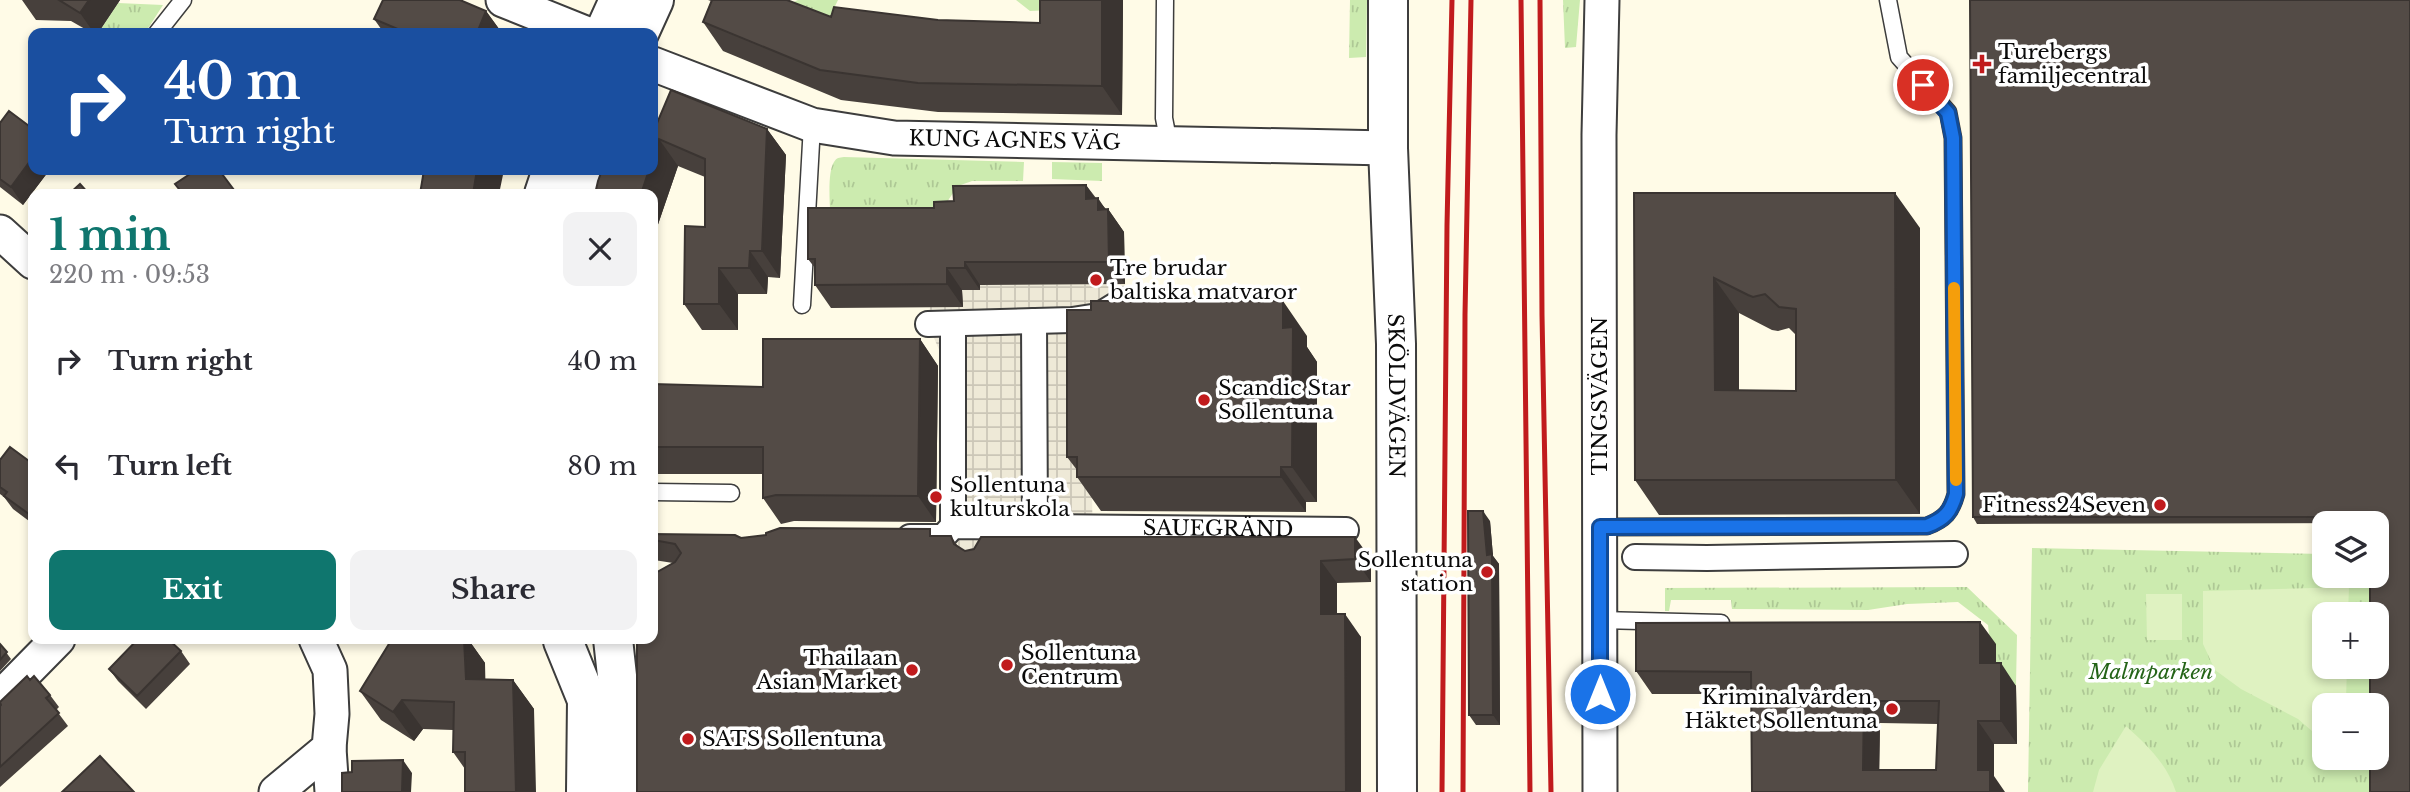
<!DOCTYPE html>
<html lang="en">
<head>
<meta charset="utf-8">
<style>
  body { margin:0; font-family:"Libre Baskerville",serif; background:#f2f2f3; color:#2b2b33; height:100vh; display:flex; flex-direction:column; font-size:26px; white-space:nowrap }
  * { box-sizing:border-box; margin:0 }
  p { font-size:23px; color:#7c7c81 }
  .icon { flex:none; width:38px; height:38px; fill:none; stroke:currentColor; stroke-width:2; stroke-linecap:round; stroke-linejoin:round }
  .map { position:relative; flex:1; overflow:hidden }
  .panel { position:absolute; left:28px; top:189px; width:630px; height:455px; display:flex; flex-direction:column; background:#fff; border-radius:14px; box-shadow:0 4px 10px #0003 }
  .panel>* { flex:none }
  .top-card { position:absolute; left:28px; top:28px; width:630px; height:147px; border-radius:14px; box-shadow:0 4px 10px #0003; background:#1a4fa0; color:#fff; overflow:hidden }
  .buttons { position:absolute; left:2312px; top:511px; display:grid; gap:14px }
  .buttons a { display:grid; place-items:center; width:77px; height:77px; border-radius:14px; background:#fff; box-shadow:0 4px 10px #0003; font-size:35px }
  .pin { position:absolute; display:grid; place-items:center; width:60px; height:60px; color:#fff; margin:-30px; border:4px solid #fff; border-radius:50%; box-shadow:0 2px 7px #0007 }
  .me { position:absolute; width:77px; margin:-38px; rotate:0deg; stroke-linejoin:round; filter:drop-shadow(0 0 5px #0008) }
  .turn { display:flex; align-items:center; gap:24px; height:147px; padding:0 21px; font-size:32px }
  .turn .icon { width:91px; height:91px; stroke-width:2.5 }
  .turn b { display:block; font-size:49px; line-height:60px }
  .round { display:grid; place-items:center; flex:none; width:74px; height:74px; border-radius:14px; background:#f2f2f3 }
  .headline { display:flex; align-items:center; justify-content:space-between; height:119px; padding:0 21px }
  h1 { font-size:42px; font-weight:700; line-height:52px; color:#0f766e }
  .primary-button { display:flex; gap:14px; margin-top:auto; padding:14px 21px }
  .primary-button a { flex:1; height:80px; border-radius:14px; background:#0f766e; color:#fff; font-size:28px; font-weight:700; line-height:80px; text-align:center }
  .primary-button a+a { background:#f2f2f3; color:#2b2b33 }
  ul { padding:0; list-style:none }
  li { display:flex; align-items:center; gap:21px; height:105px; padding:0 21px }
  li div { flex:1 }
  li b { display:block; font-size:26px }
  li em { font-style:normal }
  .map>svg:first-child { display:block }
</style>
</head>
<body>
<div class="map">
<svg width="2410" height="792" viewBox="0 0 2410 792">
  <defs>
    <pattern id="grass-tufts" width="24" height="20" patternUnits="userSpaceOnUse" patternTransform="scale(1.75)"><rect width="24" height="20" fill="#ccebaf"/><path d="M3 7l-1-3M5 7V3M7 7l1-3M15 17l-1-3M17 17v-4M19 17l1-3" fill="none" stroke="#aec895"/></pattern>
    <pattern id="plaza-grid" width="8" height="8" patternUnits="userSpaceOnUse" patternTransform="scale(1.75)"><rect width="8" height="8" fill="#eee9d7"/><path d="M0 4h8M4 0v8" fill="none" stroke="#cbc6b7"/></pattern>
  </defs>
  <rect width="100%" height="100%" fill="#fffbe7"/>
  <path fill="url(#grass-tufts)" d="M798,0h40l-15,31 -32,-28z
    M1016,0h36v10l-22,1z
    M1350,0h17l-1,57 -17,1z
    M1563,0h17l-4,47 -11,1z
    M118,3l45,2 -18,28h-47z
    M844,157l180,5 -1,19h-51l-14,5 -16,23 -111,22c0,-16 -5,-57 3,-69 3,-5 5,-4 10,-5z
    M1052,162l50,1v18l-50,-2z
    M2032,548l292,6v22h50l1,38h-51v53h51v38h-51v53h51v34h-347z
    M1967,587l50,48 -1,51h-20v-41l-6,-1 -2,-19 -30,-23 -51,2 -39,6 -136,-1 -1,-9h-60l-2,11h-4v-23z"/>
  <path fill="#dff2c1" d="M2349,587l-1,27h-24v53h23l-1,32 -6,6h-16v15l-12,11 -14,-12 -57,-30 -26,-19 -12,-26v-53z
    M2146,594h36v46h-35z
    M2126,726c22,20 41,38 50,66h-83l6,-22z"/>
  <path fill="url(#plaza-grid)" d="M1125,284l-1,16 -32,192 1,67h-111l-58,-27h21l1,-166 -18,-42 2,-17 32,-17h18v-5z"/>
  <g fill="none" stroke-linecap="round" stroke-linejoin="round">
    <g stroke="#3d3d3d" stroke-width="19">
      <path id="service" d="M1165,0l-1,118 5,26
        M157,33l26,-33
        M802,305l10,-180
        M653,492l78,1
        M1600,527l327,-1c18,-7 24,-14 29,-32l-3,-356 -5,-26 -49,-55 -11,-57
        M1600,620l121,3"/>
    </g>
    <g stroke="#3d3d3d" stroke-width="28">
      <g id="pedestrian">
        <path d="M1034,321l1,205"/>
        <path d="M928,324l144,-4 26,-4 26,-16"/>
        <path d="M953,526v-202"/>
        <path id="s1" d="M910,537h33l10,-11 393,4"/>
        <path d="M1635,557l72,1 248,-4"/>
      </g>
    </g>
    <g stroke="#3d3d3d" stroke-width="37">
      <g id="minor">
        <path d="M503,0l82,33"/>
        <path id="s2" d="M653,64l159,61 82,13 494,10"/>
        <path d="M0,232l33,30"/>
        <path d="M0,698l58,-59"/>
        <path d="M329,748l3,44"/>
        <path d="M276,792l53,-44 3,-34 -2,-44 -14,-31"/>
        <path d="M1600,792l-1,-657 3,-135"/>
      </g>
    </g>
    <g stroke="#3d3d3d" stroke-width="42">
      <g id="tertiary">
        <path id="s3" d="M1388,0v148l8,196 1,448"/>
        <path d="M604,33l15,-33"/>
        <path d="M639,33l15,-33"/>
        <path d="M544,194l8,-24"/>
        <path d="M574,194l9,-24"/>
        <path d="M613,639l6,55v98"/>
        <path d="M563,641l24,59 -1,92"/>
      </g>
    </g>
    <use href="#service" stroke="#fff" stroke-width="16"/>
    <use href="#pedestrian" stroke="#fff" stroke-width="24"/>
    <use href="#minor" stroke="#fff" stroke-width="33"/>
    <use href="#tertiary" stroke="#fff" stroke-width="38"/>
    <path stroke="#c11b1d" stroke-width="5" d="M1521,0l9,792
      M1540,0l2,315 9,477
      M1442,792l5,-567 5,-225
      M1463,792l2,-477 6,-315"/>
  </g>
  <path fill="#47403c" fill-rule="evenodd" d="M22,0h98l-22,33h-6l-21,-12 -35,-1z
    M708,0h79l44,17 209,6 83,-23 -1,115 -184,-3 -97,-12 -118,-49 -20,-29 8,-21z
    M1970,0l406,523 -399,1 -4,-7z
    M486,11l16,22h-118l-10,-14z
    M0,123l33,47h14l1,2 -25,33 -23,-18z
    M655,128l112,1 19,26 -6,123 -12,-1 -1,17h-29v36h-36l-18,-26 21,-77v-50l-27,-11 -25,73z
    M1086,185l10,13 10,11h2l16,23 1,52 -145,1v5h-18l1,17 -132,1 -16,-23v-17l-7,-9 146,-58z
    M1634,193l286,35v286l-261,1 -24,-35zM1739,313l33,17 6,1 11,-3 7,7v56l-57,-1z
    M1307,336v11l10,15v140h-11v10l-205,-1 -24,-34v-7l-10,-13z
    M920,339l18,27 -2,156 -142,-1 -13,3 -18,-26v-24h-110v-90l110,3z
    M0,460l33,4v60l-20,-15 -9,-12 -4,-3z
    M1490,521l3,35 6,8 1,161h-24l-7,-10z
    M653,534l88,4 210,-2 8,12 6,3 406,8v23l-34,1v31l24,23 -704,-65 16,-9 -19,-3z
    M392,639h76l17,24v16l28,1 21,29 -69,60 -12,-17v-22l-30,-1 -9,12 -33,-21 -21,-29z
    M0,644l11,15 -11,12z
    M1996,644v19l20,23 1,58h-23v32l-242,16 -1,-98h-99l-16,-23zM1880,723l58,1 -2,46h-57z
    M181,651l9,13 -44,45 -28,-28 -9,-12z
    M30,680l20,15 9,12 -3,3 12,16 -68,61v-81z"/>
  <path fill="#3a3431" d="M89,0h31l-22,33h-4l-14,-20z
    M1102,0h21l-1,115 -20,-29z
    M486,11l16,22h-25z
    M767,129l19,26 -6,123 -18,-27z
    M659,139l19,27 -25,73v-45h-12l8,-24h4v-11z
    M33,157v13h14l1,2 -25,33 -12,-18z
    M477,170h27l-5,24h-26z
    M1086,185l12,18v-5l10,15v-4l16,23 1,52 -16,-22 -23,-63z
    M1895,193l25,35v286l-24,-34z
    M750,251l18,26 -1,17 -18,-26z
    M965,262l15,23v5l-15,-22z
    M719,268l19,26v36l-19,-26z
    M947,268l15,22 1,17 -16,-23z
    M1714,278l25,35v112l-24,-35z
    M1283,301l24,35v11l10,15v140l-25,-35 -9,-139z
    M920,339l18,27 -2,156 -18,-26z
    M1281,467l25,35v10l-25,-35z
    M1483,511l7,10 3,35 6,8 1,161 -7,-10 -6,-160z
    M1355,537l16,22v23l-16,-23z
    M1321,561l16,22v53l-16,-22z
    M1345,614l16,23v155h-15z
    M1980,622l16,22v42l-16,-23z
    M464,639h4l17,24 1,46 -20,-30z
    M2001,663l15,23 1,58 -16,-23z
    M513,680l21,29 2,83h-20z
    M402,700l21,29 -9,12 -21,-29z
    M1864,701l16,22 -1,69 -16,-22z
    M1978,721l16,23v32l11,16h-15l-12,-22z
    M403,760l9,13 -1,19h-9z"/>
  <path fill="#534b46" stroke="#3a3431" stroke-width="2" fill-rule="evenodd" d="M59,0h30l-9,13z
    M383,0h77l26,11 -9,22h-70l-33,-14z
    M712,0h75l44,17 3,-10 104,13 102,3v-23h62v86l-184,-3 -98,-13 -117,-48z
    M1970,0h440v792h-40v-34h6v-53h-6v-38h6v-53h-6v-38h6v-53h-6v-6h-397z
    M671,90l96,39 -5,122h-12l-1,17h-30v36h-35l1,-78 20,1v-68l-46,-20 -6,20v-32l2,1z
    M9,111l24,18v28l-22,30 -11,-8v-56z
    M196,170h23l18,24h-54l-8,-10z
    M424,170h53l-4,24h-53z
    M602,170h47l-8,24h-46l3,-13z
    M80,184l9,10h-20z
    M1086,185v14l12,-1v12l10,-1 1,53h-144v6h-18v16l-132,1v-26h-7v-51h126v-6l20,-1 -1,-15z
    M1634,193h261l1,287h-261zM1714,278l34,17 5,2 12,-3 14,13 17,2v82l-81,-1z
    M1091,301h192v27l10,-1 -1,140h-11v10h-204v-20h-10v-147h24z
    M763,339h157l-2,157 -142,-1 -13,3v-51h-110v-63l110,3z
    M10,447l23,17v53l-29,-21 3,-4 -7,-5v-27z
    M1468,511h15l4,44 5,-1 1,161h-24z
    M780,528l150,1v7h21l3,8 11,7 9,-2 7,-12h374v22l-34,2v53h24l1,178h-709v-153h16v-67h4l18,-10 6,-9 -6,-9 -22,-4v-6l82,1 6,3 25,-3v-2z
    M1980,622v41h21v58h-23v49h12v22h-238l-1,-120 -115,-1v-48zM1864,701h75l-3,69h-73z
    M138,639h30l13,12 -44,45 -28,-27z
    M392,639h72l2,40 47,1 3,112h-51v-40h-12l1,-50 -52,-2 -9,12 -33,-21z
    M0,644l7,8 -7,8z
    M27,676l3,4 4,-4 16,19 -4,3 13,15 -59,54v-61l1,-1 -1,-3z
    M100,756l34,36h-72z
    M403,760l-1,32h-60v-19l10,-1v-11z"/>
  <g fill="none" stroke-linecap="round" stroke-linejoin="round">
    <g stroke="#114b97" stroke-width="18">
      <path id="route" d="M1600,694v-167l327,-1c18,-7 24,-14 29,-32l-3,-356 -5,-25 -25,-28"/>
    </g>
    <use href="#route" stroke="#1a73e8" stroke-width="12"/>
    <path stroke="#f59e0b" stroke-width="12" d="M1954,288l2,192"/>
  </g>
  <g fill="#c11b1d" stroke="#fff" stroke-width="2.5">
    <path d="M1978.5 53.5h7v7h7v7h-7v7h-7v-7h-7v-7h7z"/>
    <circle cx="1096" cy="280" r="7"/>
    <circle cx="1204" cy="400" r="7"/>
    <circle cx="936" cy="497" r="7"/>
    <circle cx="2160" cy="505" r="7"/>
    <circle cx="1487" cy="572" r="7"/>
    <circle cx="1007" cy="665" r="7"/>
    <circle cx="912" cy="670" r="7"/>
    <circle cx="1892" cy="709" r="7"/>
    <circle cx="688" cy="739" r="7"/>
  </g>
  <g text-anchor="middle" stroke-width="7" stroke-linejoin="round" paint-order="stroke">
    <g font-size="21" fill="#0a0a0a" stroke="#fff" text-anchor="start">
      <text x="1998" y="59">Turebergs<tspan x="1998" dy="24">familjecentral</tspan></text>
      <text x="1110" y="275">Tre brudar<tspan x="1110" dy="24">baltiska matvaror</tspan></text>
      <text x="1218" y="395">Scandic Star<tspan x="1218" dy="24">Sollentuna</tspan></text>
      <text x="950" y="492">Sollentuna<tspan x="950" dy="24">kulturskola</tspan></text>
      <text x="2146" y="512" text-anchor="end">Fitness24Seven</text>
      <text x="1473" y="567" text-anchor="end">Sollentuna<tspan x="1473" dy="24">station</tspan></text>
      <text x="1021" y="660">Sollentuna<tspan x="1021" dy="24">Centrum</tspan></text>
      <text x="898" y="665" text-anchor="end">Thailaan<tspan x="898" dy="24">Asian Market</tspan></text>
      <text x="1878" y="704" text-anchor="end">Kriminalvården,<tspan x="1878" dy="24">Häktet Sollentuna</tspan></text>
      <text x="702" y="746">SATS Sollentuna</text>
    </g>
    <g font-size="21" fill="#0a0a0a" stroke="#fff">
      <text dy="7" stroke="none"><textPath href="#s2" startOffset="374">KUNG AGNES VÄG</textPath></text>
      <text dy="7" stroke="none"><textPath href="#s3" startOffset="396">SKÖLDVÄGEN</textPath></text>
      <text transform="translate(1600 396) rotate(-90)" y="7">TINGSVÄGEN</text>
      <text dy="7" stroke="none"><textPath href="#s1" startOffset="313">SAUEGRÄND</textPath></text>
    </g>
    <g font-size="21" font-style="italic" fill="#256418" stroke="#fff">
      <text x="2151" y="679">Malmparken</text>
    </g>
  </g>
</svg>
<div class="buttons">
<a><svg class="icon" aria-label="layers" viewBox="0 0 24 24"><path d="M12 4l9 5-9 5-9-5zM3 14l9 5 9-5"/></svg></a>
<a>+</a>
<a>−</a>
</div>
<div class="pin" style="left:1923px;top:85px;background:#d93025"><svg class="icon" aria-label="arrive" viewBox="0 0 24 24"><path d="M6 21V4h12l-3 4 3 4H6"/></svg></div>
<svg class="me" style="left:1600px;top:694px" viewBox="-20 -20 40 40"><circle r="17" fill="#1a73e8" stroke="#fff" stroke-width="3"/><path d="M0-11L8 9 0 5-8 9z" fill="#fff"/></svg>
<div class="top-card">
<div class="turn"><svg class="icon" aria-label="right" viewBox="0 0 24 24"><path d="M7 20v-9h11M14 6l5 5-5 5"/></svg><div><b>40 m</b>Turn right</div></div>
</div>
<section class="panel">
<div class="headline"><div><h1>1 min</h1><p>220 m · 09:53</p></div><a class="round"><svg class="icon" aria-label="close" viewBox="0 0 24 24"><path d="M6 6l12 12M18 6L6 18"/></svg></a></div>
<ul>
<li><svg class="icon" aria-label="right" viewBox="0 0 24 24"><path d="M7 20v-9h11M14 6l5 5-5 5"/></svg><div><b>Turn right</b></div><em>40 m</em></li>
<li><svg class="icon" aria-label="left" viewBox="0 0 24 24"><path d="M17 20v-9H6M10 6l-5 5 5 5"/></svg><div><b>Turn left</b></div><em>80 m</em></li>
</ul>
<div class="primary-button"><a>Exit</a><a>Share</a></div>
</section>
</div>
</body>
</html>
